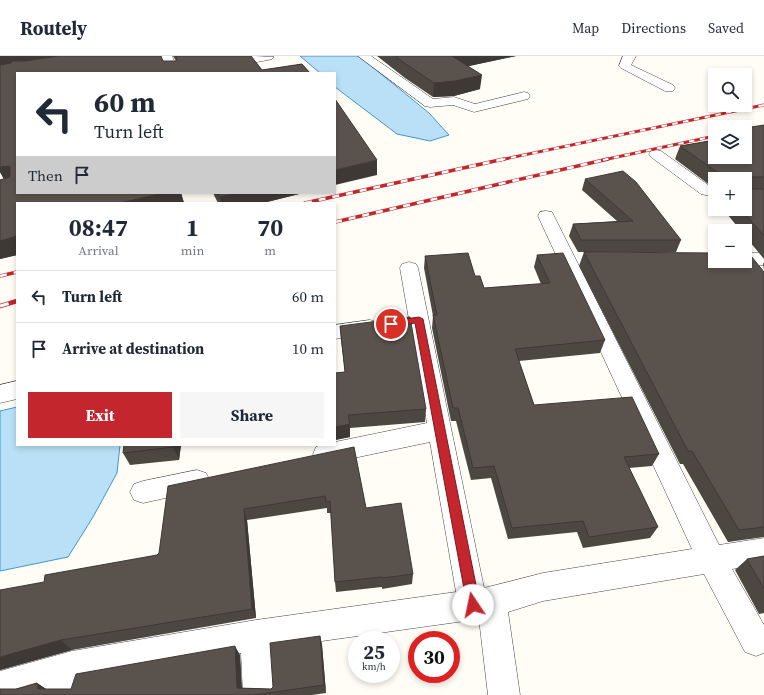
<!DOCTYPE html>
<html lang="en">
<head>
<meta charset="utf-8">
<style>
  body { margin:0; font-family:"Source Serif 4",serif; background:#f6f6f7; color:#1f2937; height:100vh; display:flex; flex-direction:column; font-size:15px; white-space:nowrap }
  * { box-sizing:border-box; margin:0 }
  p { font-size:13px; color:#747a83 }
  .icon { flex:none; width:22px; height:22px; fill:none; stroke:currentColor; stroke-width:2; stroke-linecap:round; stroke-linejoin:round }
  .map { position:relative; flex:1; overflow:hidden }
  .panel { position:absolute; left:16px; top:146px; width:320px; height:244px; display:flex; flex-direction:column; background:#fff; border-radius:0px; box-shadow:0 2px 6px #0003 }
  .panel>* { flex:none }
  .top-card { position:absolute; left:16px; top:16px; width:320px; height:122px; border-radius:0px; box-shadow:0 2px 6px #0003; background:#fff; color:#1f2937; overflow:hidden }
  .controls { position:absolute; left:708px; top:12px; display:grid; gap:8px }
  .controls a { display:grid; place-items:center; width:44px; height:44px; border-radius:0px; background:#fff; box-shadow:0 2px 6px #0003; font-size:20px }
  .speed { position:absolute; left:348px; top:575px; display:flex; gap:8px; font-size:20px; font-weight:700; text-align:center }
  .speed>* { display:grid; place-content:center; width:52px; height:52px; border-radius:50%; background:#fff; box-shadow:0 2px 6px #0003; line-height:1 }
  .speed small { font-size:10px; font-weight:400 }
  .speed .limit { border:6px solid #d22; background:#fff; color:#111 }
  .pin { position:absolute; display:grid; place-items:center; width:34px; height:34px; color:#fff; margin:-17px; border:2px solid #fff; border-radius:50%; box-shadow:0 1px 4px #0007 }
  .me { position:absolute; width:44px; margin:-22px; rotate:349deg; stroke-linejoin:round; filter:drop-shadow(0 0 3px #0008) }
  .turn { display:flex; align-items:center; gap:14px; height:84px; padding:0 12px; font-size:18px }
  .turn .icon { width:52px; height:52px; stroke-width:2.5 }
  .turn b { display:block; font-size:28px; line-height:34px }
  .then { display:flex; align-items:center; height:38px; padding:0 12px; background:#0003; gap:8px; font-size:15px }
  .eta { display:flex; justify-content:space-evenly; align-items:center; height:68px; text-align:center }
  .eta b { font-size:24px; font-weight:700; line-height:28px }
  .button { display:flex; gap:8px; margin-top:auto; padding:8px 12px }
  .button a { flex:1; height:46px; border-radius:0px; background:#c4262e; color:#fff; font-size:16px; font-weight:700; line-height:46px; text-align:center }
  .button a+a { background:#f6f6f7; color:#1f2937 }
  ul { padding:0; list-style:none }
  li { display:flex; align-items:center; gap:12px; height:52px; padding:0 12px; border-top:1px solid #e0e1e3 }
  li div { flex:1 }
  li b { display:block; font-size:15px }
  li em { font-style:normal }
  header { display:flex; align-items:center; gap:24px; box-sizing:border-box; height:56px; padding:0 20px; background:#fff; border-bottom:1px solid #e0e1e3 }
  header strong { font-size:19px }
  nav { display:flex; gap:22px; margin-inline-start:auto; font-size:14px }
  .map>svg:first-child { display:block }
</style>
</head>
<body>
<header>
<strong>Routely</strong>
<nav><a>Map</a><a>Directions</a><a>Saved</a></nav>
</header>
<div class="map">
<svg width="764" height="639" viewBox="0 0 764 639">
  <rect width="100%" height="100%" fill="#fffdf5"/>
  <path fill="#b9e0f7" stroke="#3f96cf" d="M300,0h59l70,57 20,22 -19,6 -33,-7 -62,-47v-14h-15z
    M17,351v38h103l-3,28 -24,44 -25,40 -68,14v-160z"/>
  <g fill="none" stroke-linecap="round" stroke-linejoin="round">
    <g stroke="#444" stroke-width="1">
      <path id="minor" d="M160,0h12l7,17h-12z
        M221,0h12l3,3 18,-3 20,1 -2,2 -4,1 -35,6 -4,-1z
        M358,0h13l62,43 21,-2 21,7 49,-12 4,1 2,3 -2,3 -54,13 -21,-7 -23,2 -5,-1z
        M623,0h13l-5,9 42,20 2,3 -2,3h-8l-44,-23 -2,-2z
        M656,94l5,1 50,36h4v10l-14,-3 -50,-37 -2,-3 2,-3z
        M546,155l6,1 2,4 165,329 45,-7v26l-32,5 32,56v28l-8,3 -11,-4 -41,-78 -161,27 -35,11 12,83h-32l-9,-76 -207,29 3,47h-32l-2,-42 -156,28 -3,14h-32l1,-6 -22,6h-29v-24l72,-20 184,-31 200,-28 -26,-150 -105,22 -9,-3 -3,-7 3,-7 5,-2h14v-3l92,-19 -27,-155 2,-4 7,-2 7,2 2,4 66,320 59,-15 149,-24 -154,-333 2,-4z
        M745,197h19v12h-19l-6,-2 -2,-2h8z
        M370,264l7,2 3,5 -3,5 -42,7v-14z
        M17,325v18l-17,4v-18z
        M197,414l9,3 4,8 -4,8 -63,14 -9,-3 -4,-8 4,-8 9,-3z"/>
    </g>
    <use href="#minor" fill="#fff" fill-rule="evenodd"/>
    <g stroke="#c4262e" stroke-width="3">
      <path id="rail-far2" d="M500,104l264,-55
        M603,104l112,-24"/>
    </g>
    <g stroke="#c4262e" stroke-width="3.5">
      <path id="rail-far1" d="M305,147l199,-44
        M335,166l273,-63
        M0,220l17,-4"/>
    </g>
    <g stroke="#c4262e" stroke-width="4.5">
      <path id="rail" d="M0,250l17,-5"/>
    </g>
    <use href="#rail-far2" stroke="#fff" stroke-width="2" stroke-dasharray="5.5" stroke-linecap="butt"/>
    <use href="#rail-far1" stroke="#fff" stroke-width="2.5" stroke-dasharray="7" stroke-linecap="butt"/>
    <use href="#rail" stroke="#fff" stroke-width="3" stroke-dasharray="9" stroke-linecap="butt"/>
  </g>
  <path fill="#4d4742" d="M0,0h161l2,5h13l-3,-5h78l11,14 40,-6 8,9h-293v120h164l3,10h-167v52l-17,4v-79l4,-1 -4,-7z
    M377,0h139l-48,10 12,23 -26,7 -21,1 -28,-19z
    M764,69v134l-19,-23v-5h-4l-18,-22h22v-30h-30v7h-4l-36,-27 5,-13 34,-6 1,-2v19z
    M585,123l96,61 -5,12h-98l-9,-16 4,-12 44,-3 -35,-31z
    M213,137h90l-40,10h-45z
    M584,196l180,20v265l-36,5 -45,-78h-3l-101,-198z
    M537,199l68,85 -5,13 -81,8 15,44 125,49 -7,12 -23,2 29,59 -8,11 -67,10 -6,-16 -69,7 -17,-61 -20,2 -15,-59h-5l-19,-93 1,-12 -9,-48 1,-12 59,32 57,-4 -7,-17z
    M764,206v8l-1,-6z
    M340,270l86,83 -1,13 -75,6v9l-15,3v-67l10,-1 -4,-32z
    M124,389h57l-2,15 -49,5 -7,-12z
    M354,391l12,61 47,66 -1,10 -30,5v-2l-46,5 -1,-10 -4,-69h-4v-5l-80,12 9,98 -184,32 -72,20 44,-88 113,-27z
    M764,500v57l-5,1 -24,-44 12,-11z
    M320,580l2,9 4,48 -14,2h-312l16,-6 21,-6 9,6h25l169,-34 2,33 29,1z"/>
  <path fill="#3f3936" d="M0,0h87l-85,12 -2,-4z
    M452,0h64l-65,14z
    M482,19l-2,14 -26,7 -21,1 1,-14z
    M377,104v15l-42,10v-15z
    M10,110l7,13 -11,4 -6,-11v-5z
    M164,137h17l3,10h-64z
    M237,137h66l-40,10h-42l-1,-6z
    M17,180v19l-17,4v-18z
    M350,368v13l-15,3v-13z
    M174,389h7l-2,15 -6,-13z
    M244,453l3,11 9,98 -4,-9z
    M320,580l2,9 4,48 -2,-8z
    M61,584l11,10 -72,20v-13z
    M235,590l5,9 2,40 -5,-7z
    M37,627l12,8 -11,-2z"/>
  <path fill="#5a524d" stroke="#3f3936" d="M58,0h103l2,5h13l1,-2 -1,-3h75l11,14 40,-6 8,9h-293v120h147l-44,10h-103v33l-17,5v-61l10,-3v-11l-10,1v-102l11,-2 2,-2h12z
    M395,0h58h-1l30,19 -27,6 -21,2 -28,-19z
    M335,43l42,61 -42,10z
    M764,69v52h-13v12h13v47l-23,-27h4v-30h-23v-6l-5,-1 -37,-26 35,-6v17h30v-29z
    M623,115l13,11 45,58h-100l-8,-16 60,-3 -48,-42z
    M217,137h20l-17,4z
    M745,195h2l17,21v255l-25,3 -47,-79h-4l-104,-199 131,1v8h30z
    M468,197l7,23h5l4,12 66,-5 -13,-28 26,-2 42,87 -90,9 19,56 98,-8 27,57 -35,3 34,70 -69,10 -6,-16 -71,7 -18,-62 -21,2 -15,-60h-5l-20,-93h4l-12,-59z
    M410,261l16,92 -78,6 2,9 -15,3v-54l10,-1 -5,-46z
    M124,389h50l-1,2 -50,6z
    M354,391l12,61 35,-5 12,71 -31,4v-1l-47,5 -5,-81 -4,1 -1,-6 -81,13 8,100 -191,31 -61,17v-67l44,-8 1,-7 112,-20 2,-2 9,-67z
    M764,500v33l-17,-30z
    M320,580l4,49 -70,10h-254v-6h16l21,-6 1,6h33l5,-15 159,-28 2,42 34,1 2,-2 -3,-44z"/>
  <path fill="#c4262e" stroke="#7f191e" d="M419,261l4,2 57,286 -2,4 -5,2 -4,-2 -2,-4 -52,-282 -24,4 -4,-3 4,-3z"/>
</svg>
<div class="controls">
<a><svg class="icon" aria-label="search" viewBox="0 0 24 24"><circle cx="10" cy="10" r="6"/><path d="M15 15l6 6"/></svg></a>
<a><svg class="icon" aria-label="layers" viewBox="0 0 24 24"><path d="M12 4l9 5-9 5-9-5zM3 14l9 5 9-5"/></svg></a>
<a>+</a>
<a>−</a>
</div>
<div class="speed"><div>25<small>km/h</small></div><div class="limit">30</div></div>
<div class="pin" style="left:391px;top:268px;background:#d93025"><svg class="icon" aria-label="arrive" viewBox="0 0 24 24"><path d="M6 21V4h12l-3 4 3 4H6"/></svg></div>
<svg class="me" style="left:473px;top:549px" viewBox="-20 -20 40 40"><circle r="19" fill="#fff"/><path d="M0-13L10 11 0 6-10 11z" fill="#c4262e"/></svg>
<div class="top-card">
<div class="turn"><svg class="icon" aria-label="left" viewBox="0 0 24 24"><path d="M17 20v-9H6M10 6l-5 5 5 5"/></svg><div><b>60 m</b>Turn left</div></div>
<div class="then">Then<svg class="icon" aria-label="arrive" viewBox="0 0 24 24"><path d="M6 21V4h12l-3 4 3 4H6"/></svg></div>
</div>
<section class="panel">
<div class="eta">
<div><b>08:47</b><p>Arrival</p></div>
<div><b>1</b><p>min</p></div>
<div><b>70</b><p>m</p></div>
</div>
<ul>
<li><svg class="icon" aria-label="left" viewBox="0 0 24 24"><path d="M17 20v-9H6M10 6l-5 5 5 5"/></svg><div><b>Turn left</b></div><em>60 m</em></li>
<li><svg class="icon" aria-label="arrive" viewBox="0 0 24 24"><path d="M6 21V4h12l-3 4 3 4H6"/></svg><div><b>Arrive at destination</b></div><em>10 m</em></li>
</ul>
<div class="button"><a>Exit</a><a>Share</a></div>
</section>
</div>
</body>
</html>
